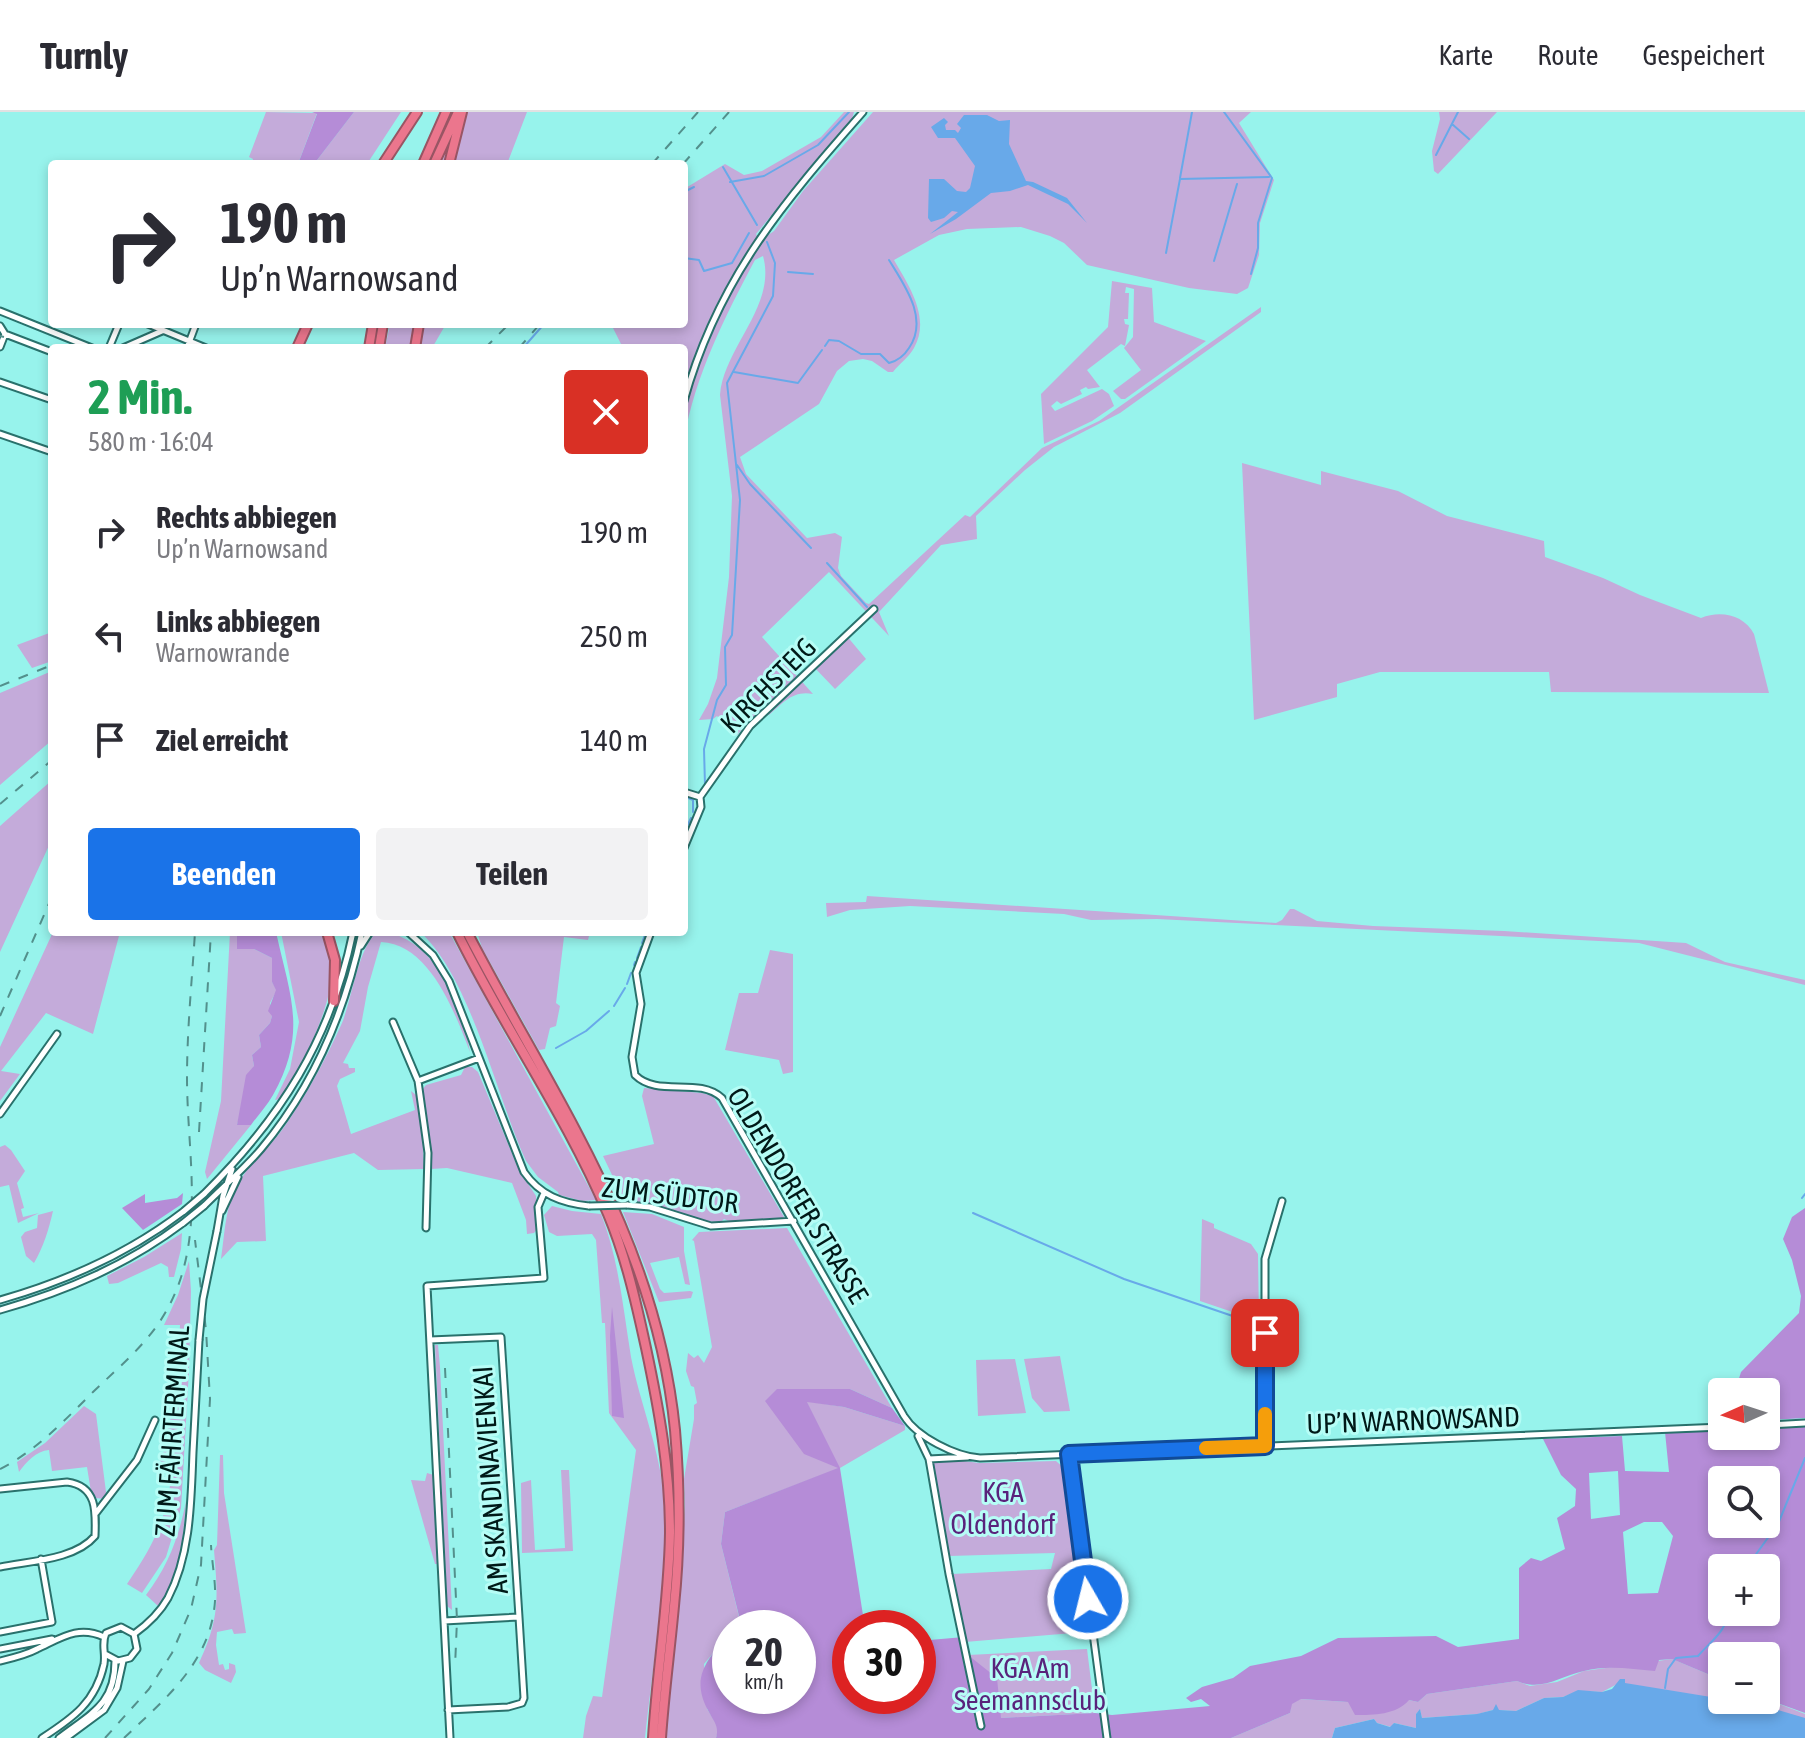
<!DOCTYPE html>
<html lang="de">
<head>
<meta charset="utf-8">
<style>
  body { margin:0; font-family:"Asap Condensed",sans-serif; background:#f2f2f3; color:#2b2b33; height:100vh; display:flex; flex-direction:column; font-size:30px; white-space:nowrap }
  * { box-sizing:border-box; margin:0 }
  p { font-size:26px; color:#7c7c81 }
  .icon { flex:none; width:44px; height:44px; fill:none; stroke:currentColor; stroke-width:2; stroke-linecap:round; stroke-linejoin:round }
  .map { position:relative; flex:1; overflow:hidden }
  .details { position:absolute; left:48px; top:232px; width:640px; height:592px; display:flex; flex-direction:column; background:#fff; border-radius:8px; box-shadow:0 4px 12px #0003 }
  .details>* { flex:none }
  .guide { position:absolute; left:48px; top:48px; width:640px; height:168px; border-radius:8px; box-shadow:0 4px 12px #0003; background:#fff; color:#2b2b33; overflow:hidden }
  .needle { width:52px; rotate:267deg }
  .controls { position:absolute; left:1708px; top:1266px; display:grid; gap:16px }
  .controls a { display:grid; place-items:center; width:72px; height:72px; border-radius:8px; background:#fff; box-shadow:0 4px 12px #0003; font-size:40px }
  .speed { position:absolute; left:712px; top:1498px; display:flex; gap:16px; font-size:40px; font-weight:700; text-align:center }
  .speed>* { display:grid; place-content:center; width:104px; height:104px; border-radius:50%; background:#fff; box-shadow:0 4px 12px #0003; line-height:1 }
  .speed small { font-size:20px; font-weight:400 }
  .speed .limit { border:12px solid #d22; background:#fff; color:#111 }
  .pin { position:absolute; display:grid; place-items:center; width:68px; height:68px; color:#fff; margin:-34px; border-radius:16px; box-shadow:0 4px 12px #0006 }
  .me { position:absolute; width:88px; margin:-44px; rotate:352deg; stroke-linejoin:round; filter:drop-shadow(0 0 6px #0008) }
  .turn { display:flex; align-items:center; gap:28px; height:168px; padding:0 40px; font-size:36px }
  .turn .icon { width:104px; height:104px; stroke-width:2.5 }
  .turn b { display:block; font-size:56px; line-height:68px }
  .round { display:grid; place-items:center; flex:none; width:84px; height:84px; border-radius:8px; background:#f2f2f3 }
  .headline { display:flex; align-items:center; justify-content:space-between; height:136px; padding:0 40px }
  h1 { font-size:48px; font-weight:700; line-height:60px; color:#1e9e55 }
  .button { display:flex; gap:16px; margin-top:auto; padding:16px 40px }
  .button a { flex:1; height:92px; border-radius:8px; background:#1a73e8; color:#fff; font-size:32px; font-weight:700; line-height:92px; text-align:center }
  .button a+a { background:#f2f2f3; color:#2b2b33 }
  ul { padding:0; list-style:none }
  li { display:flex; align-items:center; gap:24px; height:104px; padding:0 40px }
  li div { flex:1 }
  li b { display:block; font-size:30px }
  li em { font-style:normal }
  header { display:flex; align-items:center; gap:48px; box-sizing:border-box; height:112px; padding:0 40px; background:#fff; border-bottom:2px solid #e1e1e2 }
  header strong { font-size:38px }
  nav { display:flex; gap:44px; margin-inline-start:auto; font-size:28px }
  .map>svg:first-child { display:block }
</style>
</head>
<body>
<header>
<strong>Turnly</strong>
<nav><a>Karte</a><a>Route</a><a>Gespeichert</a></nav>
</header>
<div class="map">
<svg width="1805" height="1626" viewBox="0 0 1805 1626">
  <rect width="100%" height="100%" fill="#97f3ec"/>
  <path fill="#c4abda" d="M266,0l51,1 -19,51h-46l1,-5 -4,-2z
    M354,0h47l-34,52h-53z
    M464,0h63l-20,52h-67z
    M844,0h10l-2,7 -96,115 1,2 -46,82 -27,73v-43h-61l-12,-24h73v-135l41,-25 19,11 18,-4 59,-34z
    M873,0h378l-12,11 35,57 -14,43 -1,32 -11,33 -11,6 -48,-6 -102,-23 -23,-22 -14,-7 -29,-9 -54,2 -28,6 -45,25c15,26 37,58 20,88 -5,9 -15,16 -21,24h-5l-16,-11 -9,-2 -14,2 -12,10 -18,33 -79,53 6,17 61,64 28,-5 7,4 -4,31 3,8 25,27 3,1 96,-89 5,2 72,-69 57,-27 162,-114v5l-141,101 -66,34 -29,23 -49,46 1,23 -36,6 -62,67 10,24 -60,-64 -67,65 51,57c-20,-4 -30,9 -44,21l-7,-6 -25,26 -20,-19 -4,3 -14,1 9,-16 9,-26 12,-101 3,-81 -12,-101c4,-48 57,-89 43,-139l-8,4c-30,56 -60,116 -71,179v-25l15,-50 26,-60 22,-42 14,-22 13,-9 29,-40z
    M1439,0h58l-59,62 -4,-3 -2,-20 8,-32z
    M1112,169l40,7 2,34 52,19 -81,58h-4l-8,-8 28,-21 -17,-22 9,-11 1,-48 -8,-2 -1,6h4l-1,26h-4l1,5 4,1 -4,21 -4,-2 -34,26 13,17 -12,2 -2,-2 -6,3 2,4 -21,10 -4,-3 -6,5 4,5 47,-22 7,5 5,12 -22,15 -48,23 -3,-50 67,-67z
    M390,212h56l-14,24h-47z
    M1242,351l79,22v-14l77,20 49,25 97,25 1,16 58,21 37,17 61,23c20,-8 43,-3 53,16l15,59 -218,-1 -2,-20h-169l-43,12v13l-83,23z
    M52,520v29l-20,7 -15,-23z
    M846,523l20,24 -31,30 -22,-23z
    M52,559v69l-52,45v-92z
    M52,668v59l-52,113v-126z
    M867,784l409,27 6,-3 8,-11h4l23,12 56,5 131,5 182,12 39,19 80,18v5l-166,-42 -482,-24 -66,1 -27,-6 -154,-8 -60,4 -23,7 -1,-14 40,-1z
    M53,820h67l-27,102 -47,-21 -45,58 19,3 -20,27v-54z
    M230,820h7v17h17l18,9v24l5,8 -7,13 2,13 -2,7 -11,12 2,12 -9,8 2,11 -17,59h14l-44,54 -2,-7 16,-71z
    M281,820h43c3,10 8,21 8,31 2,42 -29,102 -52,136l-5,1 15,-31 9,-47z
    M377,820c56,0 85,73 93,120 -15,-39 -40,-108 -89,-110l-13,45 -8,44 -17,32 5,1 1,4h6v4l-15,7 -3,7 14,48 64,-24 -4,-19 5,4 6,27 2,47 -46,1 -24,-17 -91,23 3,65 -29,1 -16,17c4,-26 4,-54 18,-77 11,-19 30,-34 43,-52 24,-34 43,-69 60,-107 10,-24 16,-75 35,-91z
    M420,820h29l147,268 -14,1 -23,-6 -1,-3 -20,-15 -12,-16c-29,-63 -56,-185 -106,-229z
    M477,820h113l-2,8 -24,-3 -8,66 4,3 -4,20 -6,2 -5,21 -6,1 -57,-102z
    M770,838l23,4v118l-10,2 -4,-14 -54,-10 14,-57h19z
    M465,955h7l6,5 41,98 17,26 1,33 -3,4 -7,1 -1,-14 -14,-37 -65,-15 -16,1 -4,-53 -5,-26 4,-5 35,-10z
    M644,976l58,5 11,3 71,121 -2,3 -49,3 -9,-4 -3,3c-34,1 -64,-21 -97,-22l-21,-44 51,-12 -12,-48z
    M5,1033l6,5 14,21 -8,12 7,25 -3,1 2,8 16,-4 -21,10 -9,-38 -9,2v-40z
    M552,1094l20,5 29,3c18,46 22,94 30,143 9,47 30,95 33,143 4,74 -11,163 -19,238h-62l3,-22 7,-20 9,1 34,-247 -27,-37 -4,-90h-3l-6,-83 -4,-6 -35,2 -8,-4 -5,-17z
    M53,1099c-4,18 -10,37 -19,52l-8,-7 -5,-19 4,-5 12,-4 1,-13z
    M623,1100l29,2 32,13v24l6,34 -5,-1 -6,-27 -29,6 10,26 4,4 26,-2 3,1 -2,6 -32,4z
    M1202,1107l12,5v4l37,16 7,10 1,67 -59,-20z
    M787,1116l105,180 -42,-19h-73l61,78 -32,-66 38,6 61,19v4l-65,38 -115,44 -4,32 19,77 -6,7h-4v5l-26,31 3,45 12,19 -3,10h-50v-31l15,-124 4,-78 -1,-26 10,-60v-14l3,-2 -3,-16 -3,-1 -5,-15 2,-18 6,5 4,-3 6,8 8,-16 -18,-106 -2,-1 7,-8z
    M182,1121l-1,16 -7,28h-5l-1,-10 -7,-4 -43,20 -9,1 -2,-8 37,-19z
    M189,1149l2,30 -2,79 -8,138 -15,49 -24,36 -15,-9c28,-42 38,-61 45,-111v-7l-12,-5 7,-18 -6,-3 14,-31 5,-84h-16l14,-30z
    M435,1233h3l2,22 12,243 -5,-4z
    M1060,1244l10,55 -26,1 -12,-14 -8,-39z
    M1015,1247l11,54 -48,3 -2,-56z
    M84,1294l12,8 10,78 -2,7 -8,-1 -5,-6 -4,-25 -35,4 -3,-21c-13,1 -23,12 -30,22l-2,-10 28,-19z
    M220,1343h3l1,38 22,140 -12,1 -2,-5 -15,3 -1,13 3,20 4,-1 2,6 4,-1v-6l6,2 1,7 -5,11 -26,-13 -6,-7c21,-45 19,-65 15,-113l3,-5z
    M964,1349l15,2 77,-2 9,8 20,163 -120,10 -13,-68 99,-5 4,-16 -106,3 -18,-94z
    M561,1358h8l4,81 -51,2 -1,-70 10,-3 4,70 30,-2z
    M427,1361l10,3 4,88h-6l-24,-84 14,1z
    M186,1389c-3,36 -5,75 -28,105l-12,-11c22,-29 33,-58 40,-94z
    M1087,1537l8,64 -94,5 -33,-63z
    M1672,1547l50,21v20l44,-1 39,15v12l-181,-35 1,-11 -23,12 -24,-1 -15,6 -19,1 -28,13 -23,-1 -15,4 -56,4 -2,-8 -4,4v14l-22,-5 -3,4 -14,-4 -3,-4 -39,9 -3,10h-101l59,-25 1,-9 9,-5 48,3 61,-2 9,2 9,-8 90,-13 13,5 27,-4 27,-11z"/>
  <path fill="#b58cd7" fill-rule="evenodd" d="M312,0h42l-40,52h-16l19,-50z
    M237,820h39c14,64 32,100 -3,163 -6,11 -15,20 -22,30h-14l9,-50 8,-9 -2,-11 9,-8 -2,-12 11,-12 2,-7 -4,-5 8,-21 -4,-8v-24l-18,-9h-17z
    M183,1081l-1,11 -39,26 -21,-22 23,-14v9l32,-5z
    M1805,1096v210l-39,2v-28h-25l-5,-4 5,-16 58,-59 2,-17 -9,-36 -9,-21 9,-22z
    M612,1195l12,111 -12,-2 -2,-80z
    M777,1277h73l42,19 13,18 -61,-19 -37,-5 33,66 25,160h-15v68h68v-55l46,-4 4,18 29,23 4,40 94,-5 17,2 98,-9 -9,-7 -10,3 -5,-4 16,-11 31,-9 17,-12 51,-10 37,-18 98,-2 22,11 61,-8v-71l12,-10 10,3 24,-12 -8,-31 18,-12 1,-17 -15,-14 -18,-36 79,-3 3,35 44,1 -4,-40 57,-3v7h44v-9l39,-2v288l-39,-14v-43h-44v24l-50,-21 -13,1 -4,11c-23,-2 -48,-6 -71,0 -24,5 -42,21 -67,10l-90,13 -9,8 -9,-2c-13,15 -35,15 -54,15l-7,-13 -47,-3 -9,5 -2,9 -59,25h-515c3,-11 -1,-15 -6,-24 -21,-36 -4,-53 20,-81v63h68v-68h-64l6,-8 -19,-76 4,-32 113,-44 -34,-14 -39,-53zM1618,1359l2,44 -29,4 -2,-46zM1722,1368h44v44h-44zM1644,1410h18l11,14 -15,57 -30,1 -5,-62zM1722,1456h44v44h-44z"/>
  <path fill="#68a9e9" d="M964,3h23l12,6 11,-1 -1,24 17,37 7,1 34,16 20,25 -19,-19 -40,-19 -18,6 -19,2 -35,26 -26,15 28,-22 -6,-1 -8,7 -13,4 -3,-4 1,-39h15l13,12 9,1 4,-4 5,-22 -20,-28h-17l-7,-11 13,-9 4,4 -3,3 1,5h9l3,3 3,-5 -4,-4z
    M1620,1567h5v4l86,14 21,7h26l47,14v20h-473l3,-10 39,-9 3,4 13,4 4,-4 22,5v-14l4,-5 2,9 55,-4 16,-4 3,-6 3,6 17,1 28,-13 19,-1 15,-7 24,2 10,-3z"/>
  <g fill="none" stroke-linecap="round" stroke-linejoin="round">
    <path stroke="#68a9e9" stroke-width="2" d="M1224,0l48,66 -14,45v25l-7,26
      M1452,12l17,15
      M1436,43l22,-43
      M723,55l34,58
      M1180,66l12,-66
      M730,70l34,-6 54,-31 31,-33
      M684,80l10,-5
      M1166,141l14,-74 89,-2
      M684,146l15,2 5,11 28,-8 17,-30
      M1214,149l23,-77
      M788,160l25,2
      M825,234l4,-6 10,1 22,13h19l9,9c8,-2 15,-7 20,-15 20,-29 -4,-62 -20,-88
      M523,236l21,-24
      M734,260l64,11 24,-33
      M737,353l13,19 61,64
      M827,451l40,44
      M705,673l-1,-36 13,-49 9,-15 -1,-38 7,-12 8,-135 -13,-117 46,-87 2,-33 -8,-21
      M684,684l9,4v12
      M684,721l7,-15
      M642,831l4,-11
      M637,846l4,-11
      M634,853l1,-3
      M627,872l4,-11
      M614,894l11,-18
      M556,936l30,-17 23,-20
      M1802,1086l3,-4
      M973,1101l151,66 138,47v107
      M1746,1456l32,-44 27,-66
      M1665,1576l3,-19 8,-11 22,-2c12,-14 29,-25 30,-44"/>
    <g stroke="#29716c" stroke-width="9">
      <path id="minor" d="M0,199l92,37
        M148,212l58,24
        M0,214l5,8 47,18
        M0,235l5,-13
        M109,236l10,-24
        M123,236l39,-17
        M187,236l9,-24
        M0,270l52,18
        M684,289c34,-122 98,-197 179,-289
        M0,322l52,18
        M684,680l16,5
        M700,685l50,-71 124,-117
        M684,736l17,-41 -1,-10
        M408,820l25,23 16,26 75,191c16,23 37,31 65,34
        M651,820l-15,41 5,31 -9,53 3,18c23,23 63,1 87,23l182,318c13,21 51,40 76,42l742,-31
        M361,834l9,-14
        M393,910l25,59
        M0,1002l57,-80
        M204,1082c77,-76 127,-155 149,-262
        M627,1093l23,2 61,19 83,-5
        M204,1094c19,-19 40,-37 57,-57 53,-63 84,-137 101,-217
        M222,1099l16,-34
        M426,1116l2,-75 -10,-72 61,-23
        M217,1119l6,-35 9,-27
        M0,1188c67,-19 128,-46 184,-89
        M0,1198c67,-19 127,-45 183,-87
        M430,1228l71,-3 18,280 -75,4 -17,-335 117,-8 -6,-71 6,-14
        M1766,1313l39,-2
        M918,1324l11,23 20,115 32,152
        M1265,1334v-187l17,-58
        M1069,1342l38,284
        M929,1347l39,-2
        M0,1377l67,-7c30,4 29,29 28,54 -20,24 -66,25 -95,31
        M96,1401l41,-53 18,-40
        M444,1509l6,117
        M0,1520l52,-10 -11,-63
        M134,1522c14,-10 25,-20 34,-36 23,-44 23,-97 25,-146 2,-37 4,-74 6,-112
        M0,1537l52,-10
        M0,1549c13,-3 26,-6 37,-12 24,-11 41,-24 67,-12
        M448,1598l60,-3 14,-4 2,-5 -5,-81
        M42,1626c31,-20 54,-36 62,-74 2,-12 -3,-20 2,-31l15,-6 13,7 3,15 -7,9 -12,3 -13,-7
        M59,1626c31,-24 56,-33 56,-77
        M66,1626l38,-28 13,-22 6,-27"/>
    </g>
    <g stroke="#995564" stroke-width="12">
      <path id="highway" d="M383,52l34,-52
        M423,52l23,-52
        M434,52l24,-52
        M449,52l13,-52
        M297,236l11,-24
        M369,236l4,-24
        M379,236l4,-24
        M415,236l4,-24
        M327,820l8,28 -1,41
        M457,820c47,96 110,184 151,282 18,43 28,88 38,134 13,61 24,122 24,185 -1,69 -13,137 -17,205
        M467,820c86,166 189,305 208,498 5,58 5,118 -1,176 -4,44 -10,88 -13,132"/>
    </g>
    <use href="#minor" stroke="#fff" stroke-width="5"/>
    <use href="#highway" stroke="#eb768d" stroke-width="8"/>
    <path stroke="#53908c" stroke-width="2" stroke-dasharray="10 10" stroke-linecap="butt" d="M652,52l46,-52
      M683,52l46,-52
      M0,224l4,1
      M485,236l24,-24
      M519,236l21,-24
      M0,574l52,-21
      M0,692l52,-44
      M0,904l51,-117
      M199,1020l12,-200
      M445,1256l12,252 -2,47
      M0,1357c36,-18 65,-49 93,-77 28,-27 58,-51 76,-86 37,-70 18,-153 18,-228 0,-49 5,-98 8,-146
      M105,1626l44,-49 23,-36 19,-44 10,-44 9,-166 -4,-69 -11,-90
      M124,1626c41,-39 87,-76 91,-137 1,-19 -3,-37 -4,-56"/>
    <g stroke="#29716c" stroke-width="9" stroke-linecap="butt">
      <path id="minor-bridge" d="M589,1094l38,-1
        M184,1099l20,-17
        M183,1111l21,-17
        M199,1228l4,-41 14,-68"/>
    </g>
    <use href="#minor-bridge" stroke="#fff" stroke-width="5"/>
  </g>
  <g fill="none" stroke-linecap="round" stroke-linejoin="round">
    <g stroke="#114b97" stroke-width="20">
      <path id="route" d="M1088,1487l-19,-145 196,-8v-113"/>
    </g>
    <use href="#route" stroke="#1a73e8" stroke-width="14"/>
    <path stroke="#f59e0b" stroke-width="14" d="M1206,1336l59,-2v-32"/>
  </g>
  <g text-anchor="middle" stroke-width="6" stroke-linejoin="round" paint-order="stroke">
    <g font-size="28" fill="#001918" stroke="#b6fdf6">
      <text transform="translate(768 573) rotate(-45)" y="10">KIRCHSTEIG</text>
      <text transform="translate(670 1083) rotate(7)" y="10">ZUM SÜDTOR</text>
      <text transform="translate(798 1083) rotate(59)" y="10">OLDENDORFER STRASSE</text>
      <text transform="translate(1413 1308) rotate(-2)" y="10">UP’N WARNOWSAND</text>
      <text transform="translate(172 1319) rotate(-86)" y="10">ZUM FÄHRTERMINAL</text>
      <text transform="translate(490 1368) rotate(-94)" y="10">AM SKANDINAVIENKAI</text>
    </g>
    <g font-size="28" fill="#59237b" stroke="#b6fdf6">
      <text x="1003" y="1390">KGA<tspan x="1003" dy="32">Oldendorf</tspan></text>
      <text x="1030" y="1566">KGA Am<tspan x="1030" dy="32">Seemannsclub</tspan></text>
    </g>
  </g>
</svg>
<div class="controls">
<a><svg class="needle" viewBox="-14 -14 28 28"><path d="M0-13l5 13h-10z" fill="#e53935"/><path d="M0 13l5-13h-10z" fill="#7c7c81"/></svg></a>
<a><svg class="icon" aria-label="search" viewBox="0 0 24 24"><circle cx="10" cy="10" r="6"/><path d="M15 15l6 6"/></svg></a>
<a>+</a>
<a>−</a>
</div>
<div class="speed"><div>20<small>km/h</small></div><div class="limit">30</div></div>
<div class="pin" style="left:1265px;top:1221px;background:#d93025"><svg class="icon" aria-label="arrive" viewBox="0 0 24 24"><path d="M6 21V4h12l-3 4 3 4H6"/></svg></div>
<svg class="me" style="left:1088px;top:1487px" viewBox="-20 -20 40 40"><circle r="17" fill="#1a73e8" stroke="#fff" stroke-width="3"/><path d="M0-11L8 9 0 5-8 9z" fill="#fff"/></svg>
<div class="guide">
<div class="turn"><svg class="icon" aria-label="right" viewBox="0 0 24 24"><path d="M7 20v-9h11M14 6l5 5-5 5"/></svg><div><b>190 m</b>Up’n Warnowsand</div></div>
</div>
<section class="details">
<div class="headline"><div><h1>2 Min.</h1><p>580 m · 16:04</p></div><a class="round" style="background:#d93025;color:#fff"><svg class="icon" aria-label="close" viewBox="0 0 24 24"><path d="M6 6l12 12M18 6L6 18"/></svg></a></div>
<ul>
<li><svg class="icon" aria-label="right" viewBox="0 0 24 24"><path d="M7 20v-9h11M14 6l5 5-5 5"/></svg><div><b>Rechts abbiegen</b><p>Up’n Warnowsand</p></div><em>190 m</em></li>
<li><svg class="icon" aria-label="left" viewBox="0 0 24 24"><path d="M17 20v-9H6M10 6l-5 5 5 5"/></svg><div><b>Links abbiegen</b><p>Warnowrande</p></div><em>250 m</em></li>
<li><svg class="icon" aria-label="arrive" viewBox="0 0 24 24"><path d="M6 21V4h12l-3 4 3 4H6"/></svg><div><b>Ziel erreicht</b></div><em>140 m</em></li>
</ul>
<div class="button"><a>Beenden</a><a>Teilen</a></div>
</section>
</div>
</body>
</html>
